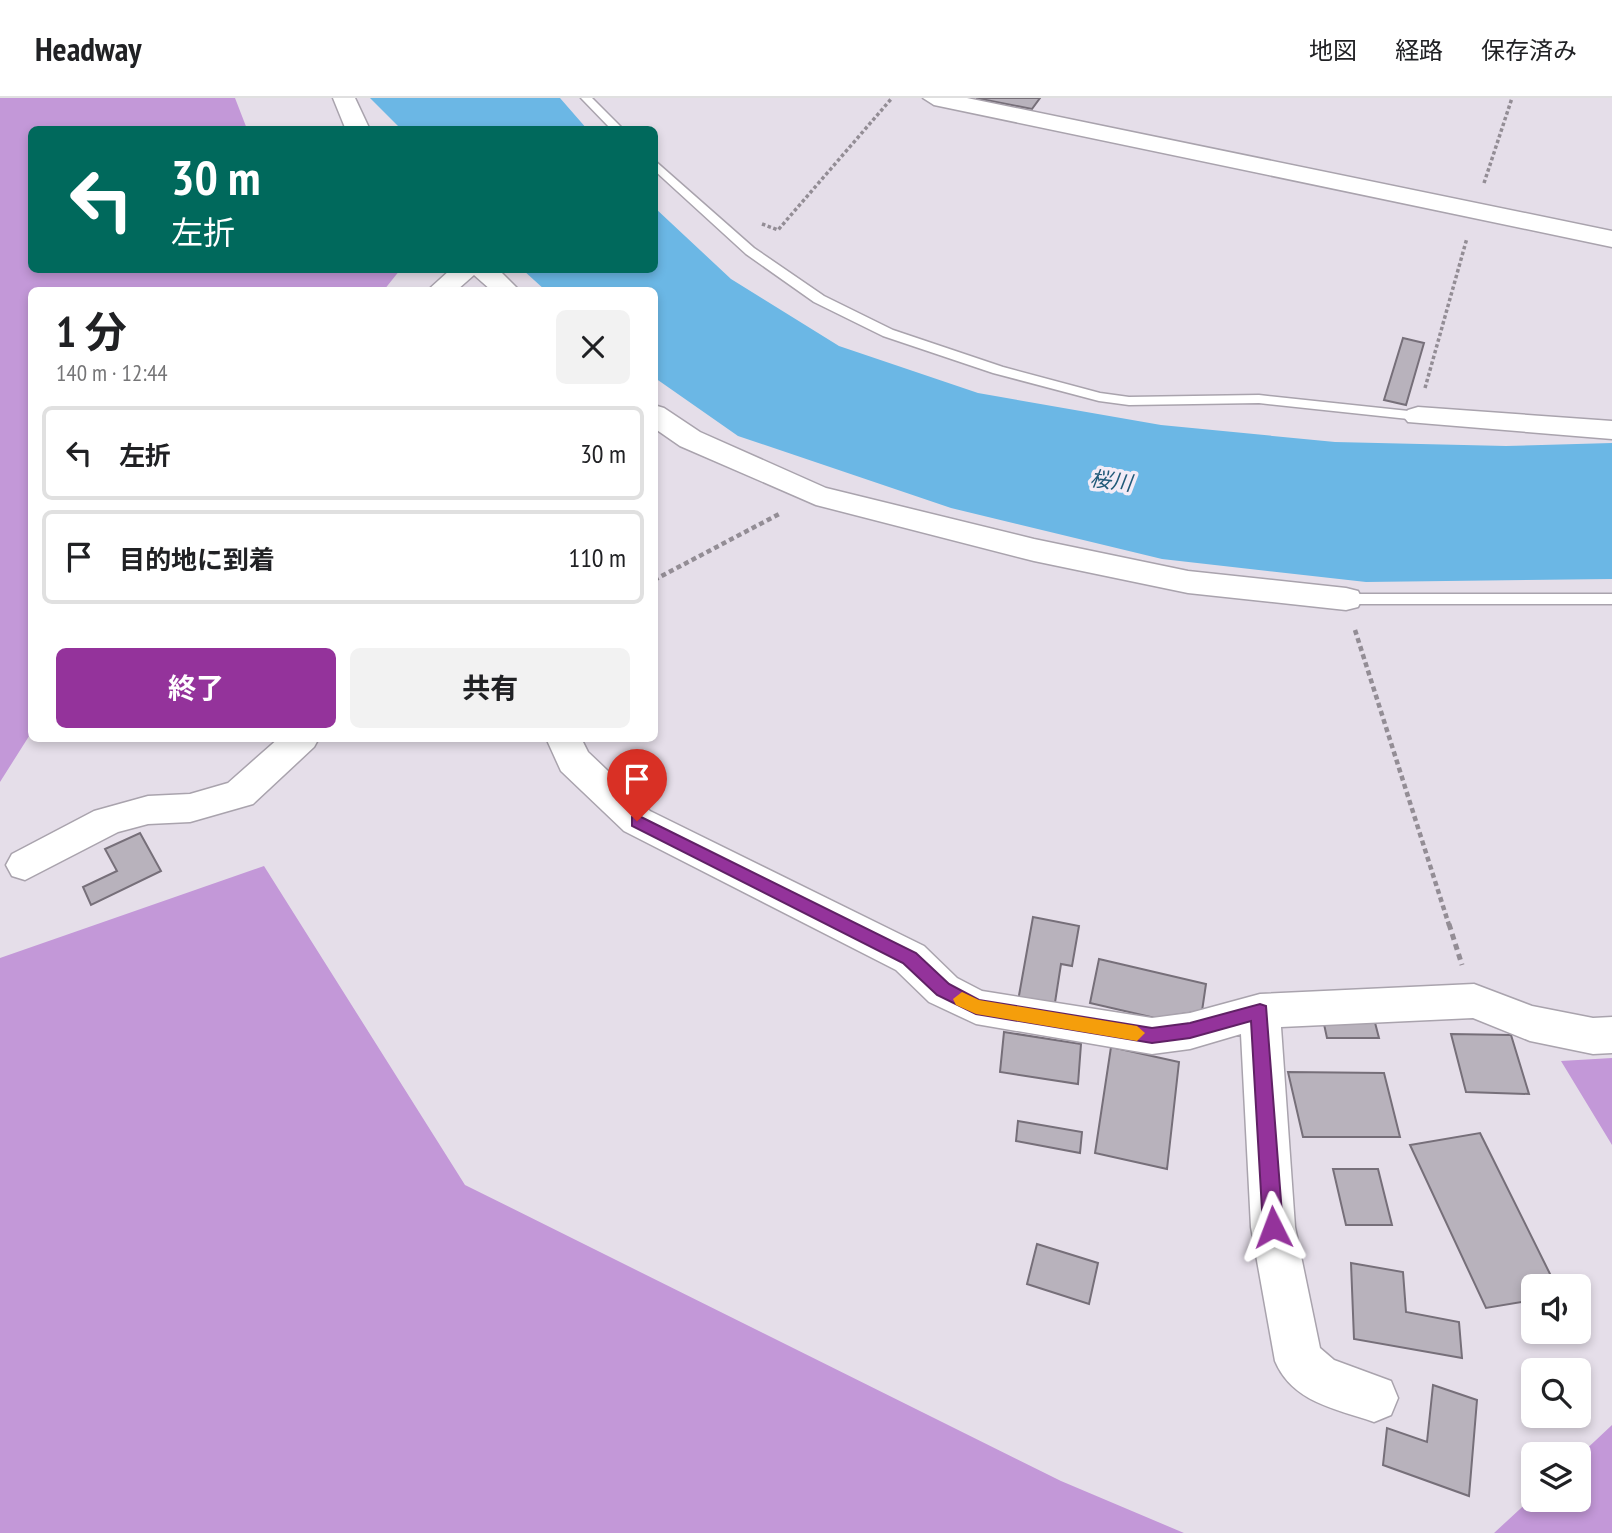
<!DOCTYPE html>
<html lang="ja">
<head>
<meta charset="utf-8">
<style>
  body { margin:0; font-family:"PT Sans Narrow","Noto Sans JP",sans-serif; background:#f2f2f2; color:#202124; height:100vh; display:flex; flex-direction:column; font-size:26px; white-space:nowrap }
  * { box-sizing:border-box; margin:0 }
  p { font-size:23px; color:#757577 }
  .icon { flex:none; width:38px; height:38px; fill:none; stroke:currentColor; stroke-width:2; stroke-linecap:round; stroke-linejoin:round }
  .map { position:relative; flex:1; overflow:hidden }
  .panel { position:absolute; left:28px; top:189px; width:630px; height:455px; display:flex; flex-direction:column; background:#fff; border-radius:10px; box-shadow:0 4px 10px #0003 }
  .panel>* { flex:none }
  .banner { position:absolute; left:28px; top:28px; width:630px; height:147px; border-radius:10px; box-shadow:0 4px 10px #0003; background:#00695c; color:#fff; overflow:hidden }
  .fabs { position:absolute; left:1521px; top:1176px; display:grid; gap:14px }
  .fabs a { display:grid; place-items:center; width:70px; height:70px; border-radius:10px; background:#fff; box-shadow:0 4px 10px #0003; font-size:35px }
  .pin { position:absolute; display:grid; place-items:center; width:60px; height:60px; color:#fff; margin:-72px -30px; border-radius:50% 50% 50% 0; rotate:-45deg; box-shadow:0 0 7px #0007 }
  .pin .icon { rotate:45deg }
  .me { position:absolute; width:77px; margin:-38px; rotate:357deg; stroke-linejoin:round; filter:drop-shadow(0 0 5px #0008) }
  .turn { display:flex; align-items:center; gap:24px; height:147px; padding:0 28px; font-size:32px }
  .turn .icon { width:91px; height:91px; stroke-width:2.5 }
  .turn b { display:block; font-size:49px; line-height:60px }
  .round { display:grid; place-items:center; flex:none; width:74px; height:74px; border-radius:10px; background:#f2f2f2 }
  .headline { display:flex; align-items:center; justify-content:space-between; height:119px; padding:0 28px }
  h1 { font-size:42px; font-weight:700; line-height:52px }
  .primary-button { display:flex; gap:14px; margin-top:auto; padding:14px 28px }
  .primary-button a { flex:1; height:80px; border-radius:10px; background:#94339b; color:#fff; font-size:28px; font-weight:700; line-height:80px; text-align:center }
  .primary-button a+a { background:#f2f2f2; color:#202124 }
  ul { padding:0; list-style:none }
  li { display:flex; align-items:center; gap:21px; height:94px; margin:0 14px 10px; padding:0 14px; border:4px solid #e0e0e0; border-radius:10px }
  li div { flex:1 }
  li b { display:block; font-size:26px }
  li em { font-style:normal }
  header { display:flex; align-items:center; gap:42px; box-sizing:border-box; height:98px; padding:0 35px; background:#fff; border-bottom:2px solid #e0e0e0 }
  header strong { font-size:33px }
  nav { display:flex; gap:38px; margin-inline-start:auto; font-size:24px }
  .map>svg:first-child { display:block }
</style>
</head>
<body>
<header>
<strong>Headway</strong>
<nav><a>地図</a><a>経路</a><a>保存済み</a></nav>
</header>
<div class="map">
<svg width="1612" height="1435" viewBox="0 0 1612 1435">
  <rect width="100%" height="100%" fill="#e5dee9"/>
  <path fill="#c398d8" d="M0,0h235l12,31 -215,1v140h368l-16,20h-352l-1,443 -31,49z
    M264,768l201,319 596,296 123,52h-1184v-575z
    M1612,960v87l-51,-84z
    M1612,1327v108h-118l39,-36v3h45l1,-44z"/>
  <path fill="#6bb7e5" d="M370,0h190l27,31h-186z
    M655,110l76,71 108,67 139,47 183,32 174,17 171,4 106,-3v136l-246,3 -204,-23 -211,-51 -213,-72 -83,-58 -1,-88h-109l-22,-20h131z"/>
  <path fill="#b8b2bc" stroke="#766f79" stroke-width="2" d="M976,0h64l-8,11z
    M1403,240l21,5 -18,62 -22,-5z
    M140,735l21,38 -70,34 -8,-18 34,-16 -12,-22z
    M1033,819l46,9 -7,40 -11,-2 -7,45 -36,-8z
    M1099,861l107,25 -4,27 -47,7 -65,-15z
    M1322,917h51l6,23h-52z
    M1004,934l77,12 -3,40 -78,-12z
    M1451,936l60,1 18,59 -63,-2z
    M1111,949l68,15 -12,107 -72,-16z
    M1288,974l96,1 16,64h-97z
    M1018,1023l64,11 -2,21 -64,-12z
    M1480,1035l76,153h-23v14l-47,8 -76,-163z
    M1333,1071h45l14,56h-46z
    M1037,1146l61,19 -9,41 -62,-20z
    M1351,1165l52,9 3,40 53,10 3,36 -108,-19z
    M1433,1287l44,15 -8,96 -86,-31 4,-37 40,14z"/>
  <g fill="none" stroke-linecap="round" stroke-linejoin="round">
    <g stroke="#a9a3ad" stroke-width="3">
      <path id="lane" d="M581,0h11l32,32h-12z
        M654,62l100,88 70,48 69,34 110,37 97,26 29,4 130,-2 159,17 7,4 -7,4 -159,-17 -130,2 -30,-4 -106,-28 -110,-37 -69,-34 -68,-48 -92,-84z
        M1346,496h266v10h-266l-8,-5z"/>
    </g>
    <g stroke="#a9a3ad" stroke-width="3">
      <path id="street" d="M333,0h22l15,32h-24z
        M923,0h44l645,133v16l-678,-142z
        M450,172h49l20,20h-28l-17,-15 -17,15h-29z
        M654,307l10,3 36,24 126,56 208,51 154,32 158,17 12,3 4,8 -4,8 -12,3 -158,-17 -154,-32 -218,-56 -136,-59 -26,-18z
        M1418,309l194,14v18l-204,-17 -5,-6 5,-6z
        M279,640h40l-5,9 -61,57 -63,18 -42,2 -30,8 -93,48 -13,-4 -6,-11 6,-11 82,-43 54,-15 42,-2 38,-11z
        M546,640h35l7,14 62,59 274,135 33,32 25,13 170,27 38,-5 70,-19 214,-10 58,22 61,12 19,-1v36l-19,1 -63,-13 -57,-23 -192,9 14,200 25,121 14,12 57,21 7,17 -7,17 -17,7c-38,-13 -82,-20 -99,-61l-24,-134 -10,-193 -51,15 -38,5 -176,-30 -47,-22 -33,-32 -272,-139 -63,-60z"/>
    </g>
    <path stroke="#938d95" stroke-width="3.5" stroke-dasharray="3.5 2.5" stroke-linecap="butt" d="M1484,85l28,-85
      M762,126l16,6 114,-132
      M1425,290l42,-150"/>
    <path stroke="#938d95" stroke-width="4.5" stroke-dasharray="5 3.5" stroke-linecap="butt" d="M654,482l127,-67
      M1355,532l94,295"/>
    <path stroke="#938d95" stroke-width="5" stroke-dasharray="6 4.5" stroke-linecap="butt" d="M1449,826l13,41"/>
    <use href="#lane" fill="#fff" fill-rule="evenodd"/>
    <use href="#street" fill="#fff" fill-rule="evenodd"/>
  </g>
  <path fill="#94339b" stroke="#602165" stroke-width="2" d="M637,717l279,138 33,31 30,16 173,28 38,-5 70,-19 6,2 17,221 -3,7 -7,3 -7,-3 -3,-7 -12,-206 -61,17 -38,5 -176,-29 -39,-19 -34,-32 -271,-137v-9z"/>
  <path fill="#f59e0b" d="M962,894l17,8 158,26 8,7 -8,8 -161,-27 -20,-9 -3,-6z"/>
  <g text-anchor="middle" stroke-width="7" stroke-linejoin="round" paint-order="stroke">
    <g font-size="21" font-style="italic" fill="#205979" stroke="#f2ebf6">
      <text transform="translate(1111 383) rotate(7)" y="7">桜川</text>
    </g>
  </g>
</svg>
<div class="fabs">
<a><svg class="icon" aria-label="sound" viewBox="0 0 24 24"><path d="M4 9h4l5-4v14l-5-4H4zM17 9q2 3 0 6"/></svg></a>
<a><svg class="icon" aria-label="search" viewBox="0 0 24 24"><circle cx="10" cy="10" r="6"/><path d="M15 15l6 6"/></svg></a>
<a><svg class="icon" aria-label="layers" viewBox="0 0 24 24"><path d="M12 4l9 5-9 5-9-5zM3 14l9 5 9-5"/></svg></a>
</div>
<div class="pin" style="left:637px;top:723px;background:#d93025"><svg class="icon" aria-label="arrive" viewBox="0 0 24 24"><path d="M6 21V4h12l-3 4 3 4H6"/></svg></div>
<svg class="me" style="left:1273px;top:1129px" viewBox="-20 -20 40 40"><path d="M0-17L14 15 0 8-14 15z" fill="#94339b" stroke="#fff" stroke-width="4"/></svg>
<div class="banner">
<div class="turn"><svg class="icon" aria-label="left" viewBox="0 0 24 24"><path d="M17 20v-9H6M10 6l-5 5 5 5"/></svg><div><b>30 m</b>左折</div></div>
</div>
<section class="panel">
<div class="headline"><div><h1>1 分</h1><p>140 m · 12:44</p></div><a class="round"><svg class="icon" aria-label="close" viewBox="0 0 24 24"><path d="M6 6l12 12M18 6L6 18"/></svg></a></div>
<ul>
<li><svg class="icon" aria-label="left" viewBox="0 0 24 24"><path d="M17 20v-9H6M10 6l-5 5 5 5"/></svg><div><b>左折</b></div><em>30 m</em></li>
<li><svg class="icon" aria-label="arrive" viewBox="0 0 24 24"><path d="M6 21V4h12l-3 4 3 4H6"/></svg><div><b>目的地に到着</b></div><em>110 m</em></li>
</ul>
<div class="primary-button"><a>終了</a><a>共有</a></div>
</section>
</div>
</body>
</html>
